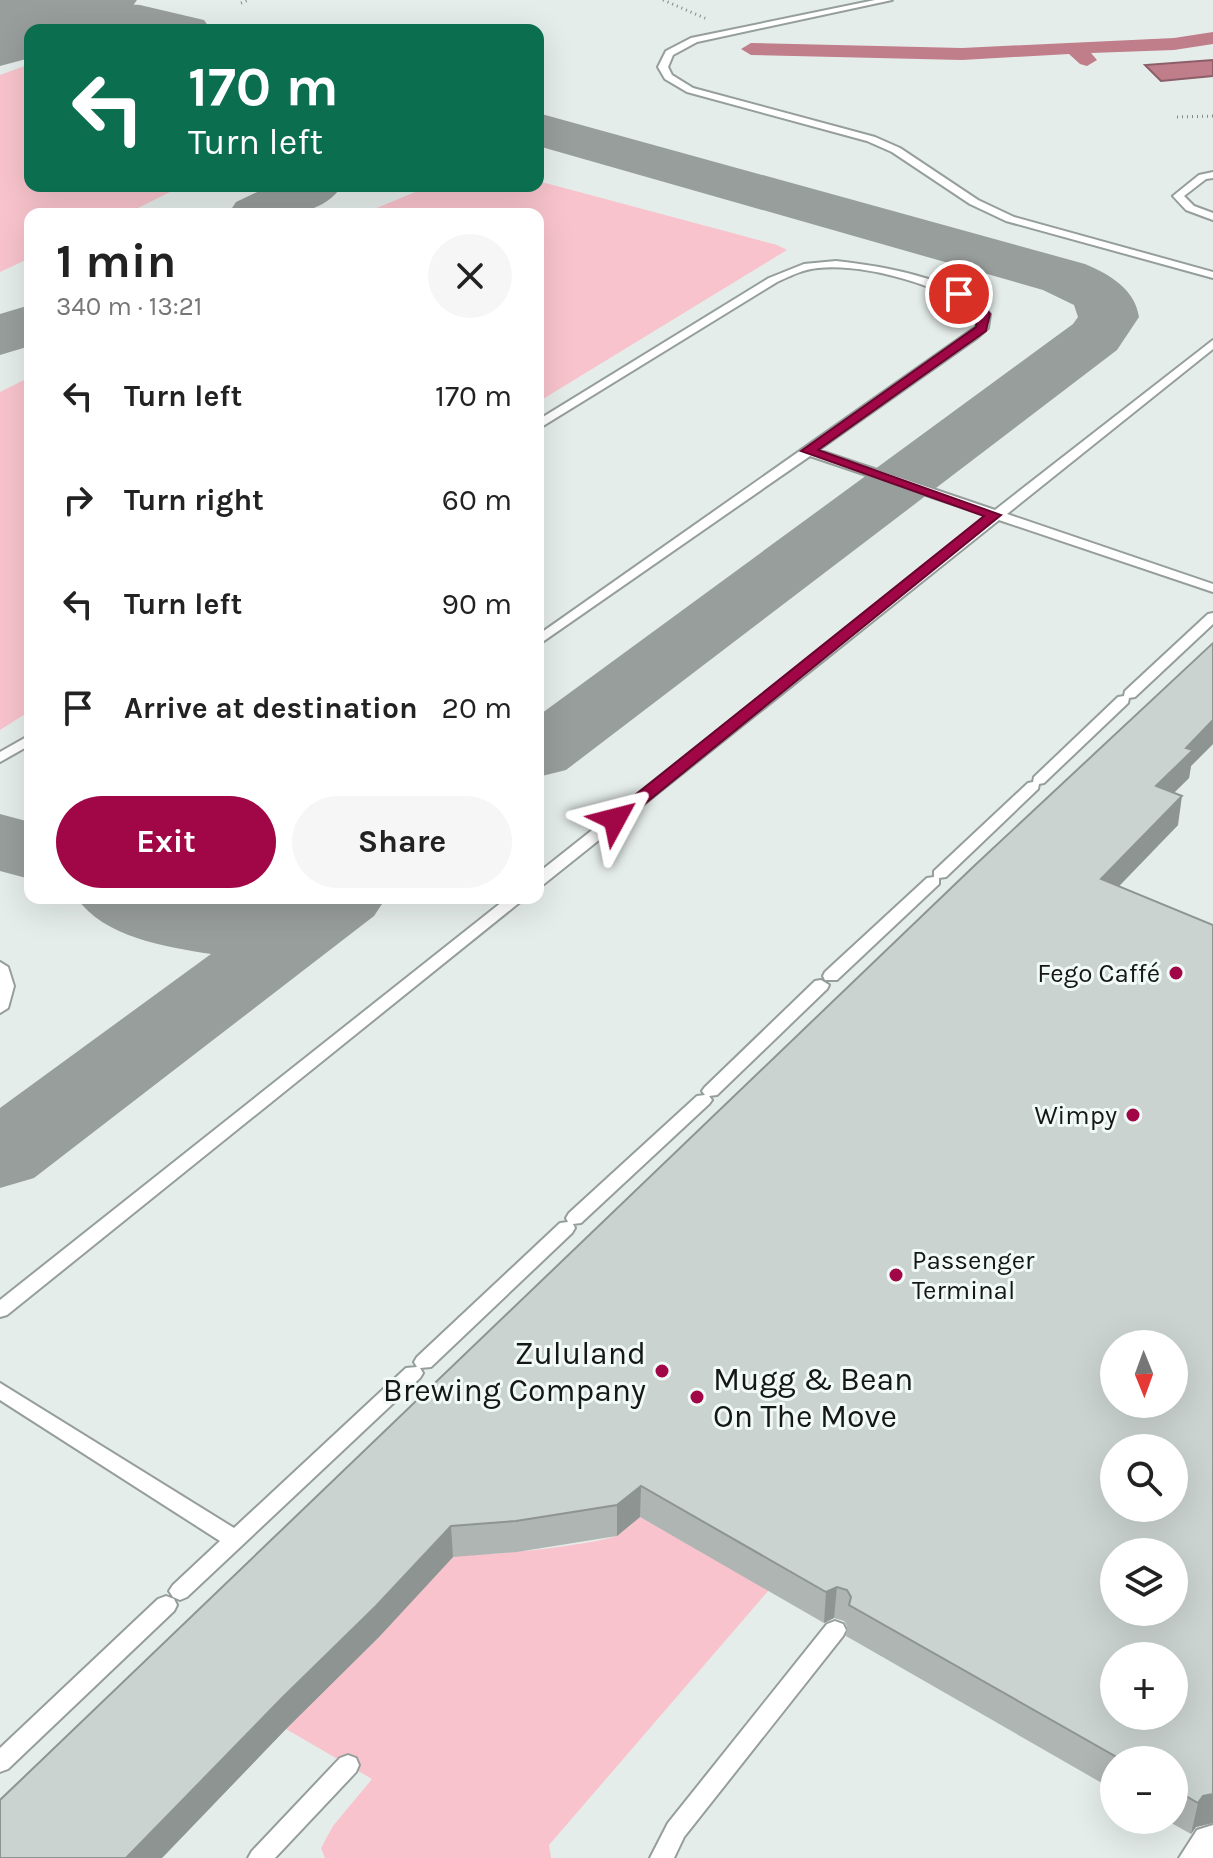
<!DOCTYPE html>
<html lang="en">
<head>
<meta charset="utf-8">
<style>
  body { margin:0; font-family:Karla,sans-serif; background:#f6f6f6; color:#222; height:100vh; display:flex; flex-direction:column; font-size:30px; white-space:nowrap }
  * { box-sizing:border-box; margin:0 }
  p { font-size:26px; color:#767676 }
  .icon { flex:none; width:44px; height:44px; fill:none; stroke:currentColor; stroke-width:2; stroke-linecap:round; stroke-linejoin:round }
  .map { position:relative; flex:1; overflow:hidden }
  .side { position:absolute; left:24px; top:208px; width:520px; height:696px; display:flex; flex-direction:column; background:#fff; border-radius:16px; box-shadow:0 8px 32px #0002 }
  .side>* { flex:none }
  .hud { position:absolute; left:24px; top:24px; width:520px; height:168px; border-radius:16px; box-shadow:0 8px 32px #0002; background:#0b6e4f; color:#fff; overflow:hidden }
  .needle { width:52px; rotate:179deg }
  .controls { position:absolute; left:1100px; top:1330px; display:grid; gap:16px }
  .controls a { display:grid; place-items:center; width:88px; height:88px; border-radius:50%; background:#fff; box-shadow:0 8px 32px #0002; font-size:40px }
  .pin { position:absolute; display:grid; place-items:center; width:68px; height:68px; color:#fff; margin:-34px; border:4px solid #fff; border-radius:50%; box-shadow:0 2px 8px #0007 }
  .me { position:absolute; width:88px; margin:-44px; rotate:52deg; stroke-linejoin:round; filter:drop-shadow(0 0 6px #0008) }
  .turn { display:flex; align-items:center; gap:28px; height:168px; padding:0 32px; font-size:36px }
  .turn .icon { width:104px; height:104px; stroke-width:2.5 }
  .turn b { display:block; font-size:56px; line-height:68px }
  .round { display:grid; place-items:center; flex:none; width:84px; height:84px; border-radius:42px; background:#f6f6f6 }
  .overview { display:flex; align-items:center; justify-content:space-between; height:136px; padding:0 32px }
  h1 { font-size:48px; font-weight:700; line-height:60px }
  .action { display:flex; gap:16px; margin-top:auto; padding:16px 32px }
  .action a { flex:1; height:92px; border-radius:48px; background:#a10646; color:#fff; font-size:32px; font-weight:700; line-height:92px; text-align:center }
  .action a+a { background:#f6f6f6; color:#222 }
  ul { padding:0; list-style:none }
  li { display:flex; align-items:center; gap:24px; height:104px; padding:0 32px }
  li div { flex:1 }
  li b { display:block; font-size:30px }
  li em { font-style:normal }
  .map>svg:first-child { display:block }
</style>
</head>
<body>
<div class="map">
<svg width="1213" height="1858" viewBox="0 0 1213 1858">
  <rect width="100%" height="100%" fill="#e5edea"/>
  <path fill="#f8c3cc" d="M30,64v122h152l-56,28h-96v44l-30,14v-197z
    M538,181l239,64 10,5 -249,152v-188h-176l68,-28h108z
    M30,377v334l-30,19v-338z
    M631,1512l138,78 -220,255 2,13h-226l-4,-10 12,-22 39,-47 -86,-50 93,-92 77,-84c20,6 140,-9 160,-17 5,-2 10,-8 15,-11z"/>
  <path fill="#c07d8a" stroke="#8c5e67" stroke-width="2" d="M1213,60v16l-52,5 -16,-16z"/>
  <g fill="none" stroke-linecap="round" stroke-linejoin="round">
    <path fill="#c07d8a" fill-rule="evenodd" d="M1213,32v12l-39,6 -83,3 6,7 -10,6 -7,-2 -11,-10 -107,6 -211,-5 -10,-6 10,-6 211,5 212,-10z"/>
    <path fill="#989e9c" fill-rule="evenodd" d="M94,2l46,3 64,15 7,10h-181v7l-30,7v-30l48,-9z
      M538,113l547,151c24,10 50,25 54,53l-22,33 -551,420 -28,7v-61l535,-392 5,-7 -4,-12 -31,-15 -505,-144z
      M270,186h72c-26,37 -75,28 -114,28l8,-12z
      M30,305v41l-30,9v-41z
      M0,814l30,8v57l-30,-8z
      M77,898h116l48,5 35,-5h110l-12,18 -340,262 -34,10v-80l211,-154c-45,-7 -108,-17 -134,-56z"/>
    <path fill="#989e9c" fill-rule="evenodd" d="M0,0h137l-18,25 -12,5h-77v28l-30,8z"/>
    <g stroke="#969e9b" stroke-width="4">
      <path id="lane" d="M875,0h17l-195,42 -24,13 -5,12 4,8 21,13 182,49 25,11 78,52 36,17 199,55v6l-207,-57 -36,-17 -78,-52 -25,-11 -180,-49 -22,-13 -7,-12 8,-16 25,-13z
        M1213,172v6l-7,1 -22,17 10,10 19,7v7l-27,-10 -13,-14 26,-21z
        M836,261c46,5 121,17 154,53l-2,14 -10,9 -160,113 177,60 218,-170v9l-206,165 206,70v8l-214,-72 -455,364 -6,2v-13l450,-357 -178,-60 -272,189v-10l438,-308 2,-12c-33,-30 -115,-52 -160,-47 -14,1 -28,8 -41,14l-239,147v-9l231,-142 35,-14z
        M1213,613v11l-78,73 -6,1 -1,5 -84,80 -5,1 -1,5 -92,88 -7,1v6l-102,96h-12l-2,-4 2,-4 102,-94 7,-1v-6l94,-88 5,-1 1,-5 84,-80 6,-1 1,-5 83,-77z
        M30,735v10l-30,17v-10z
        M507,898h18l-518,417 -7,2v-17z
        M0,962l8,5 6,19 -6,22 -8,5z
        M821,980l8,5 -2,4 -110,106 -8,1 3,4 -3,4 -128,119 -8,1 2,4 -3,5 -141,134 -11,1 3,5 -3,5 -233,219 -7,3 -7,-3 -4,-6 4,-6 47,-44 -220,-141v-17l234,145 172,-160 11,-1 -3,-5 3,-5 143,-134 8,-1 -2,-4 3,-5 128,-117 8,-1 -3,-4 3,-4 110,-106z
        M166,1596l8,3 3,6 -3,6 -166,158 -8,3v-24l158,-149z
        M835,1621l8,3 3,6 -3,6 -159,201 -10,21h-24l18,-35 159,-199z
        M348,1755l8,3 3,7 -3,7 -81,86h-27l4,-7 88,-93z"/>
    </g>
    <g stroke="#969e9b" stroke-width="4">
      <path id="street" d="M1213,1825v33h-34l18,-28z"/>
    </g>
    <path stroke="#848a88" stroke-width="3" stroke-dasharray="1 4" stroke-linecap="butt" d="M663,0l44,19
      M241,3l7,-3
      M1177,117l36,-1"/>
    <use href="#lane" fill="#fff" fill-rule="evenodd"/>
    <use href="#street" fill="#fff" fill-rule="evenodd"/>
  </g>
  <path fill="#afb5b3" d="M1213,643v101l-22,22 -2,12 -15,15 4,32 -59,61 94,39v898l-17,4 -5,7 -25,-14h8v-60h-60v30l-268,-154 1,-10 -3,-5 -10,-3 -10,5 -184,-106 -23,19 -100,16 -64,5 -74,80 -93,92 -124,129z"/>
  <path fill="#8e9492" d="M1213,720v24l-22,22 -2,12 -38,37 5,-29 30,-38z
    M1182,796l-4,29 -81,84 4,-30z
    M641,1486l-1,31 -23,19v-31z
    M451,1526l2,31 -74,80 -93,92 -124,129h-36z
    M837,1587l-3,31 -10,5 2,-31z
    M1213,1794v29l-17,4 -5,7 7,-31 5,-7z"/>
  <path fill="#cbd3d0" stroke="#8e9492" stroke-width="2" fill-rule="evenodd" d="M1213,643v77l-27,28 7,2 -37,36 26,10 -81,83 112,46v869l-10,2 -5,7 -24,-14v-29h-52l-273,-155 2,-8 -4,-7 -10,-3 -11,5 -185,-106 -24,19 -101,16 -65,5 -75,80 -94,92 -156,160h-126v-58l973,-933zM1114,1344h60v60h-60zM1114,1448h60v60h-60zM1114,1552h60v60h-60zM1114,1656h60v60h-60z"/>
  <path fill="#a10646" stroke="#69042e" stroke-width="2" d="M954,292c15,-2 28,11 36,22l-4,17 -168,119 183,65 -380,308h-12l-2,-4 2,-3 375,-300 -183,-65 175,-124 2,-13 -24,-17z"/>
  <g fill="#a10646" stroke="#f2faf7" stroke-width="3">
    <circle cx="1176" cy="973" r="8"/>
    <circle cx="1133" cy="1115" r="8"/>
    <circle cx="896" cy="1275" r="8"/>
    <circle cx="662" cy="1371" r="8"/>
    <circle cx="697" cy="1397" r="8"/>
  </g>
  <g text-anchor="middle" stroke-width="6" stroke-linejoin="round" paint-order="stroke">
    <g font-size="26" fill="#141716" stroke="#f2faf7" text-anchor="end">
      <text x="1160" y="982">Fego Caffé</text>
      <text x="1117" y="1124">Wimpy</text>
      <text x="912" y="1269" text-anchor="start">Passenger<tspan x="912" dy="30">Terminal</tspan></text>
    </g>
    <g font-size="32" fill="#141716" stroke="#f2faf7" text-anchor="end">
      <text x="646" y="1364">Zululand<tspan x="646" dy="37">Brewing Company</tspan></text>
      <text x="713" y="1390" text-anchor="start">Mugg &amp; Bean<tspan x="713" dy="37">On The Move</tspan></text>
    </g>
  </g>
</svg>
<div class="controls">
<a><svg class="needle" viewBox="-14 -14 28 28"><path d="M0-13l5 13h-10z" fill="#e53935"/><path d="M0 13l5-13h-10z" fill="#767676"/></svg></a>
<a><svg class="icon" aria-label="search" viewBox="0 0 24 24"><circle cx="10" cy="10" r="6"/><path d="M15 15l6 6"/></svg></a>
<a><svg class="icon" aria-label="layers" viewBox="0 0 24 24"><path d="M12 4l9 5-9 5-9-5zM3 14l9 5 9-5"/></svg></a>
<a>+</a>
<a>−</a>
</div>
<div class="pin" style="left:959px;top:294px;background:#d93025"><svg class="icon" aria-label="arrive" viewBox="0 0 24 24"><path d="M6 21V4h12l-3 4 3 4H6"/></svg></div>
<svg class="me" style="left:615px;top:819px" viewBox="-20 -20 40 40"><path d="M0-17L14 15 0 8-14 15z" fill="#a10646" stroke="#fff" stroke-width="4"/></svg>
<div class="hud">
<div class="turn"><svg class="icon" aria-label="left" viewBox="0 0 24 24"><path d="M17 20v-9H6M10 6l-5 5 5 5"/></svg><div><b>170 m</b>Turn left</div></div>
</div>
<section class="side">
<div class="overview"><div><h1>1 min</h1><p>340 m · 13:21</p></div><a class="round"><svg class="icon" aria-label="close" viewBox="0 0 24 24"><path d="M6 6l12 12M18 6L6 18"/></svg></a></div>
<ul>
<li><svg class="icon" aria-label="left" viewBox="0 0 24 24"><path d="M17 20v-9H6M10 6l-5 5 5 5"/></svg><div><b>Turn left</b></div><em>170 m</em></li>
<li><svg class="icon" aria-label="right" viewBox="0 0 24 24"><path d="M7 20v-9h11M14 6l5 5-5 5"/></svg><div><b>Turn right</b></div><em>60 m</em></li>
<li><svg class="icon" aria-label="left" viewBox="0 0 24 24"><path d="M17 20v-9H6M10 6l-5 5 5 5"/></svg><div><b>Turn left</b></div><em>90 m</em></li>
<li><svg class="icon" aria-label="arrive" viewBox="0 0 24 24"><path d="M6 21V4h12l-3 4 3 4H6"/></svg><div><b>Arrive at destination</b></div><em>20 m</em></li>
</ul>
<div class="action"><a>Exit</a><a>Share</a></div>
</section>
</div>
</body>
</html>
